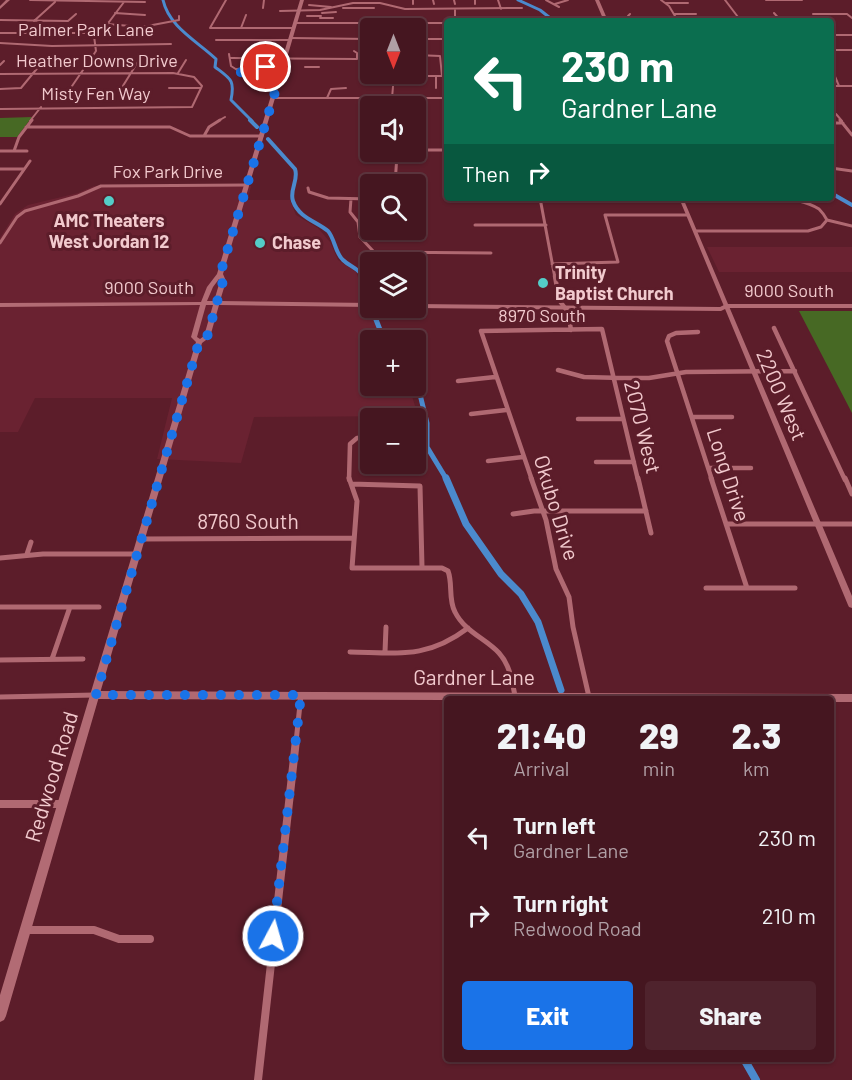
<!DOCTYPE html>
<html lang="en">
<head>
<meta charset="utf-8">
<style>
  body { margin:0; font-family:Barlow,sans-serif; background:#4f232d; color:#f1f3f6; height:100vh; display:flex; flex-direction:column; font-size:22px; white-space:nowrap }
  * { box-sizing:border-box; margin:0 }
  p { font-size:20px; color:#b09fa5 }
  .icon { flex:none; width:33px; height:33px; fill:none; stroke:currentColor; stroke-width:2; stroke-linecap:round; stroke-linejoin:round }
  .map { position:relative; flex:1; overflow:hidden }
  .sheet { position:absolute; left:444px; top:696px; width:390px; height:366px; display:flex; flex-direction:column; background:#451620; border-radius:6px; box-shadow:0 2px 4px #0004,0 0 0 2px #5d353e }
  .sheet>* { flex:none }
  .banner { position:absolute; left:444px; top:18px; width:390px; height:183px; border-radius:6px; box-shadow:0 2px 4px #0004,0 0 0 2px #5d353e; background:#0b6e4f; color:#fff; overflow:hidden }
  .needle { width:39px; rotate:180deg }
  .tools { position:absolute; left:360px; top:18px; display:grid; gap:12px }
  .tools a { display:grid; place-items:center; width:66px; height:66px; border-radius:6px; background:#451620; box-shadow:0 2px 4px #0004,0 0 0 2px #5d353e; font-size:30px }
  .pin { position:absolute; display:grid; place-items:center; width:51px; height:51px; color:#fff; margin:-26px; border:3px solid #fff; border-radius:50%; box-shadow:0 2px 6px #0007 }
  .me { position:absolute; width:66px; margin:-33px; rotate:6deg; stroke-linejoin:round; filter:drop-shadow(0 0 4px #0008) }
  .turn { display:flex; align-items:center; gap:21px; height:126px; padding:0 18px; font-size:27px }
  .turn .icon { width:78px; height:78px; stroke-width:2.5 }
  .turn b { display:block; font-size:42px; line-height:51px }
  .then { display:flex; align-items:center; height:57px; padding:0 18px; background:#0003; gap:12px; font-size:22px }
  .eta { display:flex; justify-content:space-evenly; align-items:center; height:102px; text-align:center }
  .eta b { font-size:36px; font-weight:800; line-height:42px }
  .button { display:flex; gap:12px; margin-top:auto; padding:12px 18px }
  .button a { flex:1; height:69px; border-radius:6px; background:#1a73e8; color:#fff; font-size:24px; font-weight:800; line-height:69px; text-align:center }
  .button a+a { background:#4f232d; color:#f1f3f6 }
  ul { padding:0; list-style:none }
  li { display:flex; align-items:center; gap:18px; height:78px; padding:0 18px }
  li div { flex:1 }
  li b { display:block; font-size:22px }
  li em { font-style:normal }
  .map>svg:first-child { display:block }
</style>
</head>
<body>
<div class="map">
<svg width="852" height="1080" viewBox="0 0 852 1080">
  <rect width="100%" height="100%" fill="#5c1d2a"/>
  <path fill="#6a2231" d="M94,186h157l-3,14h42l6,15 22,13 12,14 8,18 18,12 25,68h-11v46h39l9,30 -164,1 -13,46 -84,-4 15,-61h-137l-17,34h-18v-194l15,-24 13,-9 50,-12z
    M707,247h145v25h-133z"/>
  <path fill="#476924" d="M32,117l-15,20h-17v-19z
    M799,311h53v102z"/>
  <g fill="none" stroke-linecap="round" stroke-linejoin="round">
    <path stroke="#4b8acd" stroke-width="3" d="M163,0c6,27 34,41 53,59l-1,8c16,12 20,13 16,33l21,21
      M518,0l22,10 14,11"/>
    <path stroke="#4b8acd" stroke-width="4" d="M250,120l7,7
      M268,139l27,30c4,11 -6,21 -2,32 6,17 23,20 35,30 7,8 7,22 15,29 7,7 16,8 21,18
      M831,193l21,12"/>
    <path stroke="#4b8acd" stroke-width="5" d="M364,276l5,22
      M373,312l11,28
      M416,378l11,45v24l20,33"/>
    <path stroke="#4b8acd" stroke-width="7" d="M446,478l20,46 35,50 20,20 17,28 23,68"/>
    <path stroke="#4b8acd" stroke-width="8" d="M744,1059l12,21"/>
    <path stroke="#b06972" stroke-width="2" d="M30,0l115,2
      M226,0l-16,28h84
      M413,0v4
      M433,0l1,4
      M454,0l1,4
      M475,0v4
      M498,0l3,9
      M546,0l13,7
      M661,0l8,6 6,10 -1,5
      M725,0l16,21
      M766,0h36
      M665,3h23
      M555,4l13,-4
      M309,5l22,2
      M263,8l1,-8
      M343,8h31
      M455,9v12
      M280,11l40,-1 33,-7h27l25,6 117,-1
      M115,13l30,2
      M322,13l14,-1
      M774,13l7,8
      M630,14l-2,2 2,5
      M674,14h22
      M813,14h34l5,4
      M307,16h14
      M320,18h13
      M0,20l68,1 8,-7
      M34,21l21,-19
      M295,23h152
      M107,24l35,3 37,-7v-4
      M241,28l5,-13
      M0,33h96
      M831,35h21
      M291,38l79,1
      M416,39h31
      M216,40h74
      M0,43l52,3 119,-2
      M831,50h21
      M354,51l3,2v6
      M229,54l2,12 14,9 4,6 29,1
      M416,55l24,1 2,20
      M231,58l126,1
      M0,65l4,-4
      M305,67h14
      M831,67l8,19
      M236,69l30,-2
      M178,73l8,-13
      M0,74l173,-1 21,4 8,9 -10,21 -192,2
      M394,76h53
      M436,76v12
      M831,86h21
      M169,88h32
      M0,89l21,-1 23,-28
      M70,89l26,-38 -2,-15 15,-14 15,-20
      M121,89l18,-29
      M327,98l4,-9 15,-1
      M392,98l2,-23
      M836,114l6,7
      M30,121l11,-14
      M218,121l7,-4"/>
    <path stroke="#b06972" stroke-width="3" d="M840,120l12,15
      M831,123h12
      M26,127h144l20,9h72
      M204,136l5,-9 11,-7
      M416,150h31
      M0,151h27
      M14,151l5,-14 13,-17
      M831,168l21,3
      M0,169h24
      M395,184l2,-29 4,-3
      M308,188l1,4 19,6 42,1
      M540,198l15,80
      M681,198c34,-1 110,-8 138,11 3,3 6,7 8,11
      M351,199l-1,13 8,10 2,15 14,15 117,1
      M0,204l30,-43
      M827,220l25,6
      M475,225h71
      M359,228h11
      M416,228h10
      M695,231h113l13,-4 6,-7
      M0,243l17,-26 8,-6 53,-15 23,-10 146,-1
      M401,252l2,10
      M552,264l66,-2 -13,-47h83"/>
    <path stroke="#b06972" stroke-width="4.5" d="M555,276l4,24 9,12 3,18
      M774,328l71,152
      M698,332l-22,1 -7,3 -2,5 45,139
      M558,370l26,7 38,1h27l37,-6 109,-1
      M458,381l37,-4
      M471,414l35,-4
      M692,417h40
      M578,419h45
      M488,461l35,-4
      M596,462h38
      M708,468h43
      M349,480l1,-36 7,-6 13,-1
      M532,480l-51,-149 121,-2 36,151"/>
    <path stroke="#b06972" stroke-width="5" d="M349,478l8,23 -5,67h90l6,3c5,13 0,28 7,41 10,20 30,26 44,41 11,12 13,28 16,43
      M531,478l15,42 10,49 13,28 4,30 16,70
      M638,478l13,55
      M711,478l36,110
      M845,478l7,16
      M351,484l69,2 2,81
      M513,514l21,-3h112
      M726,524h126
      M142,539l212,-1
      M27,554l4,-12
      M0,558l43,-4h95
      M706,588h89
      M0,607h99
      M350,652c49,1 77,7 118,-24
      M385,652l1,-25
      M52,659l18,-52
      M0,660l83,-1
      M0,697l95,-2
      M296,742l5,-47"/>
    <path stroke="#b06972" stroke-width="8" d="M0,804h63
      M26,930h68l25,9h31
      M258,1080l38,-340"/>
    <path fill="#b06972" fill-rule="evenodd" d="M6,0h4l-10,9v-3z
      M595,0h4l9,21h-4z
      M272,97h175v2h-175z
      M679,198h4l169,398v12l-3,-1 -1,-2z
      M95,691l757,3v8h-21v-3h-384v1l-352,-1 -3,-1 -1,-3 1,-3z"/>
    <path fill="#b26b74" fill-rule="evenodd" d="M300,0h4l-81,274 3,7 -6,20 150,2v4l-151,-2 -9,32 -8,6 -196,673 -2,4 -4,2v-27l196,-653 -5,-5 9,-32 -200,2v-4l201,-1 6,-15 10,-13zM219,279l1,2 -6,20h-7l6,-14zM206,305h7l-9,31 -4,3 -3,-2z
      M416,304l304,3 6,-3h126v4h-125l-6,3 -305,-3h-1z"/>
  </g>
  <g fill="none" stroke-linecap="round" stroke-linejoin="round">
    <path stroke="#1a73e8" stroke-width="10" stroke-dasharray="0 18" d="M266,67l-30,2 9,6 5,7h28l-56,186 -2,6 3,7 -16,56 -8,5 -103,353h205l-28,241"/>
  </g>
  <g fill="#54cdc8" stroke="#5c1d2a" stroke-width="2">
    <circle cx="109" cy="201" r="6"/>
    <circle cx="260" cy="243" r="6"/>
    <circle cx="543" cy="283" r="6"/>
  </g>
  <g text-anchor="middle" stroke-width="6" stroke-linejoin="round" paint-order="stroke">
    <g font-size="18" fill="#f2cace" stroke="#5c1d2a">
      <text x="86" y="36">Palmer Park Lane</text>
      <text x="97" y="67">Heather Downs Drive</text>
      <text x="96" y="100">Misty Fen Way</text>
      <text x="168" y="178">Fox Park Drive</text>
      <text x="149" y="294">9000 South</text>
      <text x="789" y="297">9000 South</text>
      <text x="542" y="322">8970 South</text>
    </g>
    <g font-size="18" font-weight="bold" fill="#f2cace" stroke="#5c1d2a" text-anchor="start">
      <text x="109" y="227" text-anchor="middle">AMC Theaters<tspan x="109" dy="21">West Jordan 12</tspan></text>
      <text x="272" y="249">Chase</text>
      <text x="555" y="279">Trinity<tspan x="555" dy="21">Baptist Church</tspan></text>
    </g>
    <g font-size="21" fill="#f2cace" stroke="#5c1d2a">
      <text transform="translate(781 395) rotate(67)" y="7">2200 West</text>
      <text transform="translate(642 427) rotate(76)" y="7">2070 West</text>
      <text transform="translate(728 475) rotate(72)" y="7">Long Drive</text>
      <text transform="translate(556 508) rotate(73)" y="7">Okubo Drive</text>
      <text x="248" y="529">8760 South</text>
      <text x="474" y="685">Gardner Lane</text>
      <text transform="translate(52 777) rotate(-73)" y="7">Redwood Road</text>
    </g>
  </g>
</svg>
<div class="tools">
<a><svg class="needle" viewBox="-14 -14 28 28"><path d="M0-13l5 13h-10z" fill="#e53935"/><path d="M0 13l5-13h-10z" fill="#b09fa5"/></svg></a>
<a><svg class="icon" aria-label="sound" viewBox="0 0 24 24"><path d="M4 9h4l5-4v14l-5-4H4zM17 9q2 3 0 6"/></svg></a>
<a><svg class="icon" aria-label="search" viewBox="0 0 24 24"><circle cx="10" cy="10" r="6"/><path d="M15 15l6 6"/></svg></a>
<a><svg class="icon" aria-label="layers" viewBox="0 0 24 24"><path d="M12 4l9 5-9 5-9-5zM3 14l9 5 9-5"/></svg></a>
<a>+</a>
<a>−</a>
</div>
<div class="pin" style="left:266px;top:67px;background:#d93025"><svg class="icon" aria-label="arrive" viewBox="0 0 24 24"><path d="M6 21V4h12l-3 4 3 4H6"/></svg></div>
<svg class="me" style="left:273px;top:936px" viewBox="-20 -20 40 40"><circle r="17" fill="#1a73e8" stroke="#fff" stroke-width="3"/><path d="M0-11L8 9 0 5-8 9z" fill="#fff"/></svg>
<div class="banner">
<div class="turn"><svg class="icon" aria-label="left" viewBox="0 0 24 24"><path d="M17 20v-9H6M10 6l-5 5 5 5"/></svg><div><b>230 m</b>Gardner Lane</div></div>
<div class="then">Then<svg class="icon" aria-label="right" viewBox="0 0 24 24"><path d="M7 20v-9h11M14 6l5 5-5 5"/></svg></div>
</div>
<section class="sheet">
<div class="eta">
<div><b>21:40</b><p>Arrival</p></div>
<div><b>29</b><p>min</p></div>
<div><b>2.3</b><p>km</p></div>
</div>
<ul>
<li><svg class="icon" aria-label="left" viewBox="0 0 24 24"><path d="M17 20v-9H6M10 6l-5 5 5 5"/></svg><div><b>Turn left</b><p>Gardner Lane</p></div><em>230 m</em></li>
<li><svg class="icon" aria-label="right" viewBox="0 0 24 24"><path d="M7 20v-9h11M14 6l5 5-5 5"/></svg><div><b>Turn right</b><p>Redwood Road</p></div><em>210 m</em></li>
</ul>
<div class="button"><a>Exit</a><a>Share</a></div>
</section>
</div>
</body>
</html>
